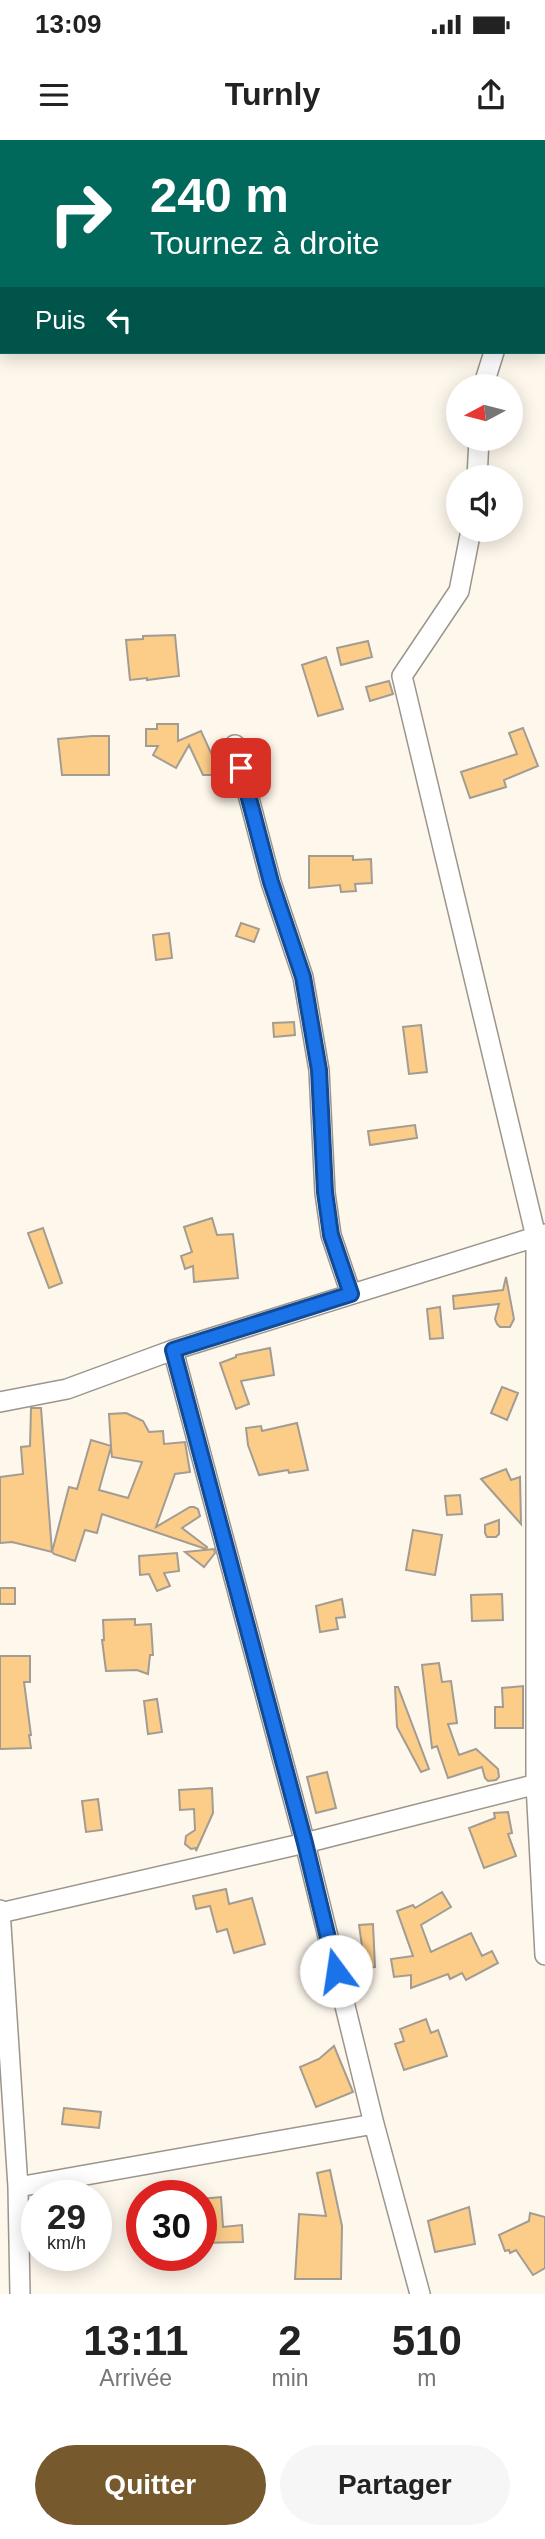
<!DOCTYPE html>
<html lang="fr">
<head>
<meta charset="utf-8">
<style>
  body { margin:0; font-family:Arial,sans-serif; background:#f6f6f6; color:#222; height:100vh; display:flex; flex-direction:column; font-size:26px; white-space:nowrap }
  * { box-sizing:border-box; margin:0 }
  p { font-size:23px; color:#767676 }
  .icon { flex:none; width:38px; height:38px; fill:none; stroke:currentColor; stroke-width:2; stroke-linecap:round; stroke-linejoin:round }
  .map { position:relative; height:2154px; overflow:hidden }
  .drawer { display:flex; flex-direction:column; background:#fff; flex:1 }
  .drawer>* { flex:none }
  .banner { position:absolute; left:0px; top:0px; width:546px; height:214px; box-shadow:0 4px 18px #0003; background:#00695c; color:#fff; overflow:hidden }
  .needle { width:46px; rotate:263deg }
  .buttons { position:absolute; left:446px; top:234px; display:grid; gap:14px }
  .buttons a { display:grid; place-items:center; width:77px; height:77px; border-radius:50%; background:#fff; box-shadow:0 4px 18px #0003; font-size:35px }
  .speed { position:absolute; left:21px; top:2040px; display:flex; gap:14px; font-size:35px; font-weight:700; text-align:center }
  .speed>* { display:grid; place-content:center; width:91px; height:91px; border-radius:50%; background:#fff; box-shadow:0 4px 18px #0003; line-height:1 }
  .speed small { font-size:18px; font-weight:400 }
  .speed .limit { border:10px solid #d22; background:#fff; color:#111 }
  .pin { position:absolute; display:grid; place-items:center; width:60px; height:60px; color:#fff; margin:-30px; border-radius:14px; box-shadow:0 4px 10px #0006 }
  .me { position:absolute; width:77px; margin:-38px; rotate:346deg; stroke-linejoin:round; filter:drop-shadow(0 0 5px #0008) }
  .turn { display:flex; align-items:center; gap:24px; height:147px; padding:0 35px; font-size:32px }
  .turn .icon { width:91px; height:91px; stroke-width:2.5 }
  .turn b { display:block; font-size:49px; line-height:60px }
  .then { display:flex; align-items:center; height:66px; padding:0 35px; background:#0003; gap:14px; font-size:26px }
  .eta { display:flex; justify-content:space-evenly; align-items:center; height:119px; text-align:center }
  .eta b { font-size:42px; font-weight:700; line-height:49px }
  .action { display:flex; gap:14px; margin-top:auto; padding:14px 35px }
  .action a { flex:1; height:80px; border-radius:42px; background:#76592c; color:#fff; font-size:28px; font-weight:700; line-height:80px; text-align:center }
  .action a+a { background:#f6f6f6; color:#222 }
  .status { display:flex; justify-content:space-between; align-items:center; height:49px; padding:0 35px; background:#fff; direction:ltr }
  .status svg { height:19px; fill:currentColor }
  header { display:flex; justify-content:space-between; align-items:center; height:91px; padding:0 35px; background:#fff; font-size:32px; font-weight:700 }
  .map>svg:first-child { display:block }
</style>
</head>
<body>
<div class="status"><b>13:09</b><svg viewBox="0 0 49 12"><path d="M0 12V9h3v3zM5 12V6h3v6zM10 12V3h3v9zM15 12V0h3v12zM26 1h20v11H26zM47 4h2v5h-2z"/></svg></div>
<header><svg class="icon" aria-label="menu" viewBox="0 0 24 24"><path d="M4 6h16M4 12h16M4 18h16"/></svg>Turnly<svg class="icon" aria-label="share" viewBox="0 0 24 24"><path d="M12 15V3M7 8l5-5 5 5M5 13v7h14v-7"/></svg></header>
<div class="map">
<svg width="545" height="2154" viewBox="0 0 545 2154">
  <rect width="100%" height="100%" fill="#fef7ec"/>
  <path fill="#fccd89" stroke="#a39c92" stroke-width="2" fill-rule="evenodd" d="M175,495l4,41 -32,4v-2l-17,2 -4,-40 17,-1v-3z
    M368,501l4,16 -31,8 -4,-17z
    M326,517l17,52 -25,7 -16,-51z
    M389,541l4,13 -23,7 -4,-14z
    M157,584h21v17l23,-10 20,44h-18l-14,-30 -13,23 -23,-13 5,-9h-12v-17h11z
    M523,588l15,38 -34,14 2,7 -36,11 -9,-26 56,-18 -8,-21z
    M92,596h17v39h-47l-4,-36z
    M309,716h44v4l18,-1 1,24 -17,1 1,7 -15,1 -1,-7 -31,3z
    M241,783l18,6 -5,13 -18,-6z
    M169,793l3,25 -16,2 -3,-25z
    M294,882l1,13 -21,2 -1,-14z
    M421,885l6,47 -18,2 -6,-47z
    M415,985l2,13 -47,7 -2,-14z
    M212,1078l5,17 16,-1 5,44 -44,4 -1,-16 -8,3 -4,-13 11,-4 -8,-25z
    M43,1088l19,55 -13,5 -21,-55z
    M506,1137l8,42 -4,8h-10l-3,-3 -2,-5 4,-15 -45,5 -1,-13 50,-6z
    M440,1167l3,31 -13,1 -3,-30z
    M270,1208l4,27 -33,6 8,23 -13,5 -16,-46 16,-6v-2z
    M502,1247l16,6 -11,27 -16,-7z
    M31,1268h10l11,144 -40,-10 -12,1v-66l23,-3 -2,-27 9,-1z
    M126,1273l17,8 6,11 14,-1 1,13 21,-2 5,30 -15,2 -19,53 34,-20h4l4,2 2,7 -18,12 25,19 -1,2 -104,-35 -5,19 -12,-3 -10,31 -21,-7 -2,-2 17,-65 8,2 14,-49 20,6 -2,-32zM111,1307l1,10 30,5 -14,36 -29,-8z
    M297,1283l11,47 -19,3 -1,-3 -29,5 -11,-30 -2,-17 15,-2 1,5z
    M506,1329l5,11 9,-3 1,47 -40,-45z
    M460,1355l2,19 -15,1 -2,-19z
    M499,1380v14l-3,3h-9l-2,-4v-8z
    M413,1390l29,5 -7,40 -29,-5z
    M214,1409l1,4 -11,14 -19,-15z
    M177,1413l2,18 -15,2 6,13 -13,5 -8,-17 -9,1 -1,-19z
    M0,1448h15v16h-15z
    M502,1454l1,26 -31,1 -1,-26z
    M342,1459l3,18 -9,1 2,11 -18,3 -4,-26z
    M135,1479v6l16,-1 2,31h-3l-2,19 -11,-4 -31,1 -4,-31h2l-1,-20z
    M0,1516h30v26h-6l7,53h-2l2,13 -31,1z
    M439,1523l3,19 9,-1 6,42 -9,1 11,31 17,-6 22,20 1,8 -3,3 -8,1 -3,-3 -3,-11 -34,11 -11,-32 -5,2 -10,-83z
    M523,1546v42h-28v-21h8l-1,-19z
    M395,1547h3l31,82 -8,3 -24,-45z
    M157,1559l5,33 -14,2 -4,-33z
    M327,1632l9,36 -20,5 -9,-36z
    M212,1648l1,25 -17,38v-3l-5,1 -6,-5 1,-8 9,-6 -1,-21 -14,1 -1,-20z
    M98,1659l4,31 -16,2 -4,-31z
    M508,1672l4,21 -4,1 8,22 -32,12 -15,-40 26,-10 -1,-5z
    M226,1749l3,15 23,-6 13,46 -31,9 -7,-24 -10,3 -7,-26 -14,3 -3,-13z
    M442,1752l9,15 -30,18 10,27 40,-19 11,23 10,-5 6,12 -32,17 -4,-7 -12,6 -2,-5 -37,14v-13l-17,2 -3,-18 22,-3 -16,-45 16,-6 2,3z
    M373,1784l2,43 -10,1 -6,-43z
    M426,1879l5,14 7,-3 9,26 -43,14 -9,-26 9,-3 -4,-12z
    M334,1906l19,46 -37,15 -16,-40 19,-8z
    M64,1968l37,4 -2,16 -37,-4z
    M330,2030l12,56 -1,53h-46l4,-65 27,2 -9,-43z
    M221,2057l2,30 19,-2 1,17 -41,1 -1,-44z
    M469,2067l6,37 -40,8 -7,-31z
    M530,2073l15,4v51l-12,7 -17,-25 -6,3 -1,-3 -4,1 -6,-16 30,-14z"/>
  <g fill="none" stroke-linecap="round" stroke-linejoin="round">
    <g stroke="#9c958c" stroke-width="22">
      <path id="minor" d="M471,0v2
        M544,116l1,-1
        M483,247l11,-35
        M477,338l2,-39
        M471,390l-12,61 -57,85 134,561v547l9,171
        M235,605l36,137 32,95 16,93 6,123 6,42 20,59
        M0,1262l67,-13 106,-39 372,-116
        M0,1770l18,277 2,107
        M0,1773l305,-70 -132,-493
        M18,2047l356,-63
        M420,2154l-46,-170 -69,-281 240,-61"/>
    </g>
    <use href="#minor" stroke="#fff" stroke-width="19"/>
  </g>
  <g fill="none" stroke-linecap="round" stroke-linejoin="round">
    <g stroke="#114b97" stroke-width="18">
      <path id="route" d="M241,628l30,114 32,95 16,93 6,122 6,43 20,59 -178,56 132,493 31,128"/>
    </g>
    <use href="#route" stroke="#1a73e8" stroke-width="12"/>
  </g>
</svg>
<div class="buttons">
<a><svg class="needle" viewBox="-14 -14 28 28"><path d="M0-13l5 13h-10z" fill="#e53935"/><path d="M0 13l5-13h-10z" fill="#767676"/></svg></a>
<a><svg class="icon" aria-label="sound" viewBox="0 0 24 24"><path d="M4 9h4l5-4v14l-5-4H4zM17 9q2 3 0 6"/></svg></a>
</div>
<div class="speed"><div>29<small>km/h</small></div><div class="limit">30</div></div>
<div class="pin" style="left:241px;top:628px;background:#d93025"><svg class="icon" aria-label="arrive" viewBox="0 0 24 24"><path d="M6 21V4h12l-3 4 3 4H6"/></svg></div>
<svg class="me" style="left:336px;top:1831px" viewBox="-20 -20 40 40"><circle r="19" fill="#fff"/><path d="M0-13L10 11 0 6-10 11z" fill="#1a73e8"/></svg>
<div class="banner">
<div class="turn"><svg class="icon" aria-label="right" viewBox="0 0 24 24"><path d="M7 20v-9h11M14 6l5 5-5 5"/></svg><div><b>240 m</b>Tournez à droite</div></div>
<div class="then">Puis<svg class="icon" aria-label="left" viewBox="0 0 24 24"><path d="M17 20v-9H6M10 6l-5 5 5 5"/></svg></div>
</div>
</div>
<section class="drawer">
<div class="eta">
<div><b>13:11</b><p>Arrivée</p></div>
<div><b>2</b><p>min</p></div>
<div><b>510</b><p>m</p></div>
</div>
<div class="action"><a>Quitter</a><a>Partager</a></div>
</section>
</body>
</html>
